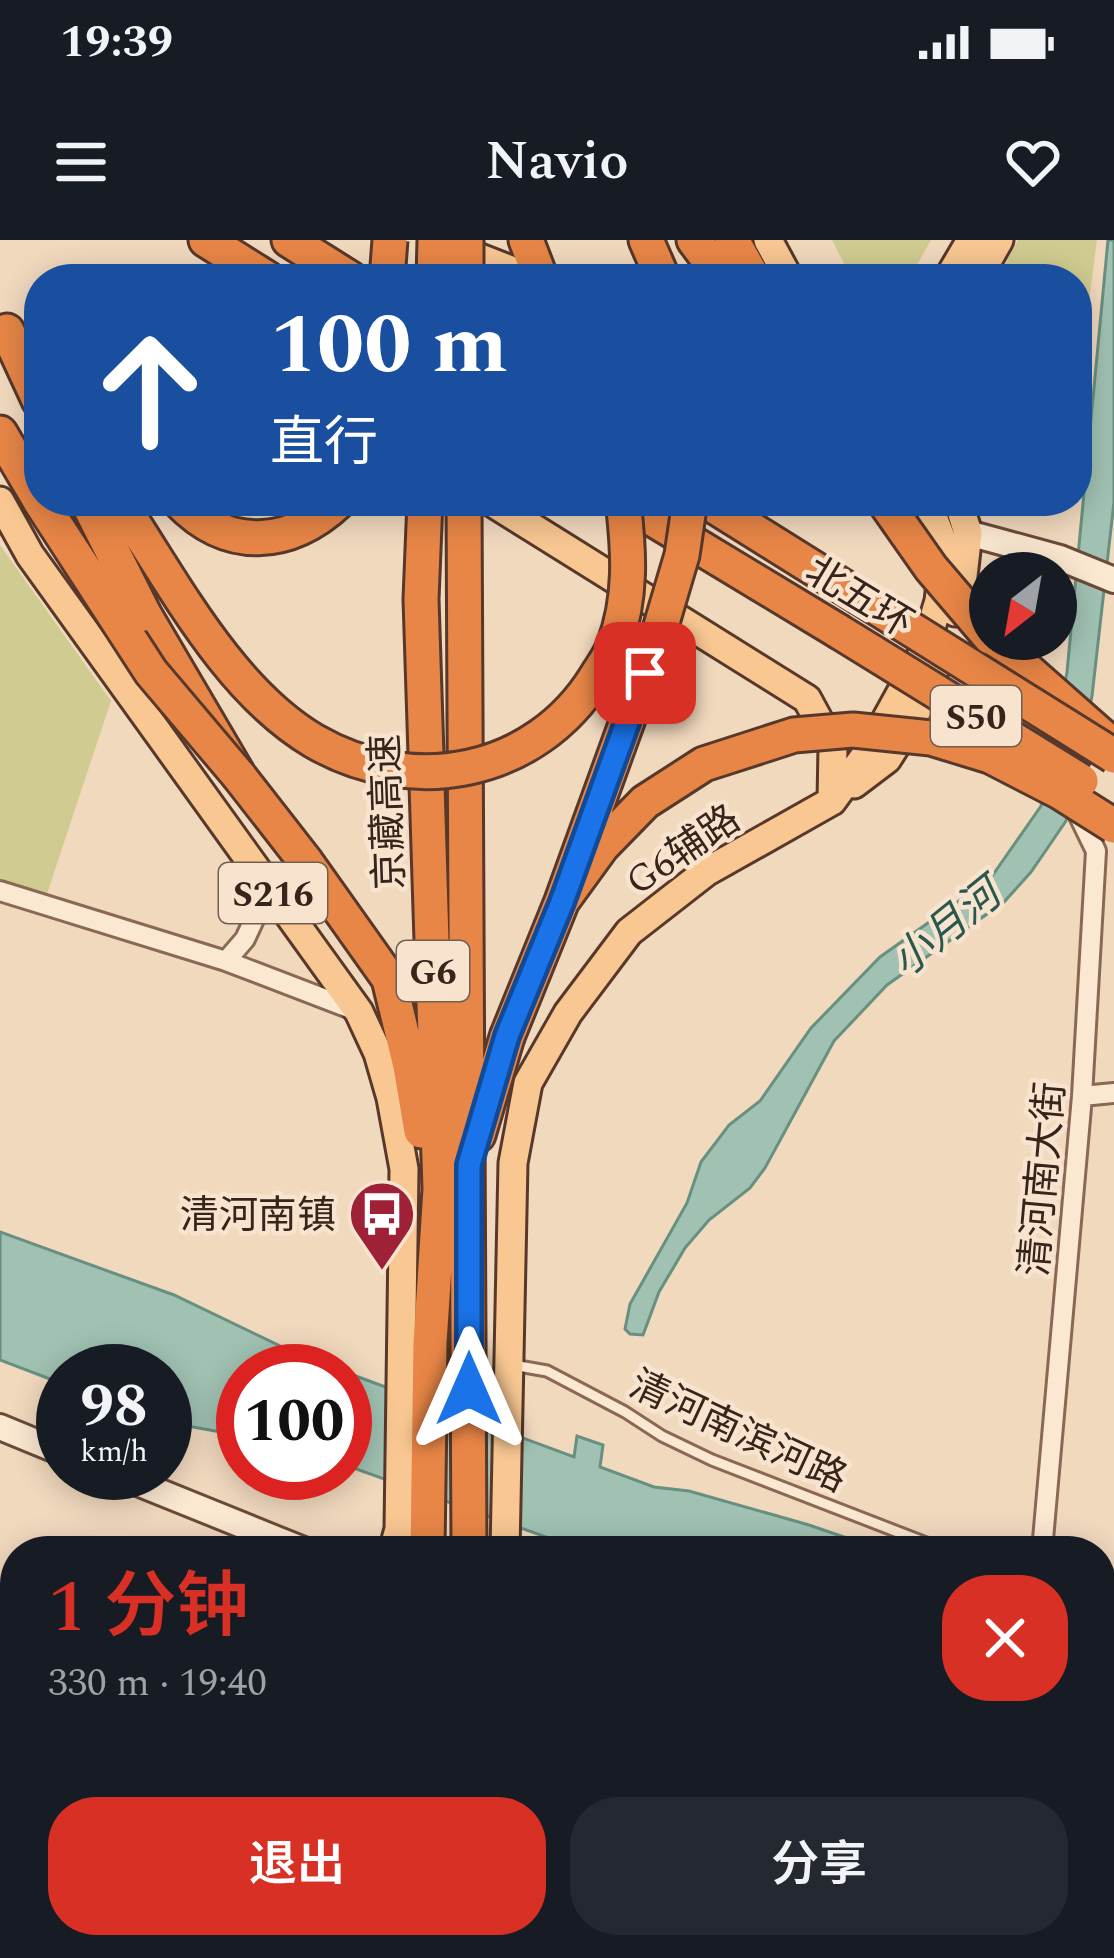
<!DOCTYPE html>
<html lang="zh">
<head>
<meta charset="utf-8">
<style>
  body { margin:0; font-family:Spectral,"Noto Sans SC",serif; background:#242831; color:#f1f3f6; height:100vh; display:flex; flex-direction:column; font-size:45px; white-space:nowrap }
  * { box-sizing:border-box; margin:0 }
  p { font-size:39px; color:#9ea1a6 }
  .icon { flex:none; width:66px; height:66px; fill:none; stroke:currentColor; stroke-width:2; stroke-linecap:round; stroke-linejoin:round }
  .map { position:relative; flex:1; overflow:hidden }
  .drawer { position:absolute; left:0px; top:1296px; width:1116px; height:423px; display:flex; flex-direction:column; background:#171b24; border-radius:48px 48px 0 0; box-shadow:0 6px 30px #0003 }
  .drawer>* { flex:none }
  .banner { position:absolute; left:24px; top:24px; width:1068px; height:252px; border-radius:48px; box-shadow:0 6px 30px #0003; background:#1a4fa0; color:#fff; overflow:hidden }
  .needle { width:78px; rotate:211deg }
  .tools { position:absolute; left:969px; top:312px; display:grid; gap:24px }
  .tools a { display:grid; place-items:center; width:108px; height:108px; border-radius:50%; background:#171b24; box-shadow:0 6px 30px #0003; font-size:60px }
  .speed { position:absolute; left:36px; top:1104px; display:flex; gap:24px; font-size:60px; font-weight:700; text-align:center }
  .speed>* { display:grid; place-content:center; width:156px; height:156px; border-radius:50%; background:#171b24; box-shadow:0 6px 30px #0003; line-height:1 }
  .speed small { font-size:30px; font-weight:400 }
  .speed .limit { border:18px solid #d22; background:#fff; color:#111 }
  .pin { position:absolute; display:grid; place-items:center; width:102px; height:102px; color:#fff; margin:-51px; border-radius:24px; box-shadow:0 6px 18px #0006 }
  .me { position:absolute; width:132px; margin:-66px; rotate:0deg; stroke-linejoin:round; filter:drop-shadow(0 0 9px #0008) }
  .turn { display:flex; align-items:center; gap:42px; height:252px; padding:0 48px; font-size:54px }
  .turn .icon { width:156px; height:156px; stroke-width:2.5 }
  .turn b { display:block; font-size:84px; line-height:102px }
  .round { display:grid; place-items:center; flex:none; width:126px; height:126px; border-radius:48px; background:#242831 }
  .summary { display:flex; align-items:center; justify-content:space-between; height:204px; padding:0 48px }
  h1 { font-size:72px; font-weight:600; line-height:90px; color:#d93025 }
  .button { display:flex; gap:24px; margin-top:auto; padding:24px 48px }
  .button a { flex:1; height:138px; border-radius:48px; background:#d93025; color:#fff; font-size:48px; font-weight:600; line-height:138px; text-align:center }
  .button a+a { background:#242831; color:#f1f3f6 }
  .status { display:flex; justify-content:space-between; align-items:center; height:84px; padding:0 60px; background:#171b24; direction:ltr }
  .status svg { height:33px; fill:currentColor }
  header { display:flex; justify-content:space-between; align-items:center; height:156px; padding:0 48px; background:#171b24; font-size:54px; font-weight:600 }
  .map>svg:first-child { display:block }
</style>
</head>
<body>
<div class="status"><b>19:39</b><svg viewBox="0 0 49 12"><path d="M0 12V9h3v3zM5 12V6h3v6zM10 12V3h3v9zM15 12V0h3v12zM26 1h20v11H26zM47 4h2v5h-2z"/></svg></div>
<header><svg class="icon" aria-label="menu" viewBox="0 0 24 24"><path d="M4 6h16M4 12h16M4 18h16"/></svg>Navio<svg class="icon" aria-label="heart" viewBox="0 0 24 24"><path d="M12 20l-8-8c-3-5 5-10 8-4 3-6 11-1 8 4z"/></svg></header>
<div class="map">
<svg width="1114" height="1718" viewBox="0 0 1114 1718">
  <rect width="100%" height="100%" fill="#f1d9be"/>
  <path fill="#d0cc91" d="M832,0h99l-22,39h-57z
    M1018,0h79l-20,154v-115h-80z
    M0,305l111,156 -65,196 -46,-15z"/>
  <path fill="#a1c2b3" stroke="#689080" stroke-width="3" d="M1108,0h6v262l-22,194 -26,125 -35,51 -27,30 -117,83 -53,56 -69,127 -15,20 -41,32 -24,28 -26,44 -16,43 -13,-1 -5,-5 5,-25 57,-101 14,-41 28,-37 31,-24 51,-73 69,-71 110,-78 51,-73 26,-134z
    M0,992l174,63 127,61 40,15h-98v65l-78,-14v-51h-102v13l-63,-24z
    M345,1132l229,85 3,-21 26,9 -3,22 54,20 35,4 120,34 76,26h-300l-240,-86z
    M1101,1385l13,4v130l-13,-6z"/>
  <path fill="#d28870" stroke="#8b4c39" stroke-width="3" d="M15,1680v24h59l-6,14h-68z"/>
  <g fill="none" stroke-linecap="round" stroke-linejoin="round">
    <g stroke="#8a6855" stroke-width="15">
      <path id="lane" d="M513,1125l34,6 78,41 37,24 50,24 235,91
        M1101,1366l13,4
        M0,1454l15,-8
        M0,1618l15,9"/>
    </g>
    <g stroke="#8a6855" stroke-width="24">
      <path id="street" d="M0,651l226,70 128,49
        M226,721l19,-22 24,-52
        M1082,856l32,-3
        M1042,1311l40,-455 14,-245 -17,-35
        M1101,1585l13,5"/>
    </g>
    <g stroke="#6c4a39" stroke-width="30">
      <path id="secondary" d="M968,293l92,25 54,22
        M0,1187l63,26
        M113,1233l193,78
        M1012,1718l2,-14"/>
    </g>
    <g stroke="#57382a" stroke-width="33">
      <path id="primary" d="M768,0l21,39
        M449,6l85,33
        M948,39l23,-39
        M977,39l22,-39
        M0,261l30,54 329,457 19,41 13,45 13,71 -5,360 -6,22
        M490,261l317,198 26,48 -1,54
        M955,372l8,-36 5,-43 -10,-32
        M854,544l33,-25 28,-44 19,-44
        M505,1311l8,-388 15,-80 40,-70 61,-81 77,-60 126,-71 38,-52 54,-98 15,-50 6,-53 -18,-47
        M387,1704v14
        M498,1718v-14"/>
    </g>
    <g stroke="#57382a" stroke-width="39">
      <path id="highway" d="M206,0l62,39
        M289,0l62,39
        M526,0l15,39
        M646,0l17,39
        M694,0l29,39
        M732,0l22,39
        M7,91l32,69
        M0,193l39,66
        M179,261c49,51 110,47 160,0
        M425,261l-4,98 19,590 -10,154 -3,208
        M464,261l5,1050
        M623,261l215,130
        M706,261l152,95
        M144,374l95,162 67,86 83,117 21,87 11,65
        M992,399l111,98
        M478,895l29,-98
        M423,1718v-14
        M458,1718v-14"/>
    </g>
    <use href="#lane" stroke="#fbe8d1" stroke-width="9"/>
    <use href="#street" stroke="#fbe8d1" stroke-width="18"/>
    <use href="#secondary" stroke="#fbe8d1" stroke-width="24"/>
    <use href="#primary" stroke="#f8c792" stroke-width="27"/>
    <use href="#highway" stroke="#e88647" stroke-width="33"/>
    <g stroke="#57382a" stroke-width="39" stroke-linecap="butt">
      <path id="highway-bridge" d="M387,39l3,-39
        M434,39l1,-39
        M466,39v-39
        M40,261l111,171 88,104
        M87,261l57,113
        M119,261c54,81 109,189 195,240 98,57 221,34 282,-64 6,-10 14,-20 18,-31 18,-49 15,-95 9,-145
        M884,261l47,67 59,69
        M858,356l256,160
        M838,391l243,150
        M562,661l40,-55 43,-44 59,-38 90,-29 59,-5 78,8 59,18 70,36 54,34
        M507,797l55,-136 96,-265 24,-81 8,-54"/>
    </g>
    <use href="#highway-bridge" stroke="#e88647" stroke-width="33"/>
  </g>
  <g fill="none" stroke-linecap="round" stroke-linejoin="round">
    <g stroke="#114b97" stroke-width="30">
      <path id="route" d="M469,1149v-224l38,-129 55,-134 83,-229"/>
    </g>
    <use href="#route" stroke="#1a73e8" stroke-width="21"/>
  </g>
  <defs>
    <g id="bus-pin" transform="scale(3.45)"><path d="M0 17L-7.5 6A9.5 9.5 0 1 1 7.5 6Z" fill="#9e2137" stroke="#f8e4ce"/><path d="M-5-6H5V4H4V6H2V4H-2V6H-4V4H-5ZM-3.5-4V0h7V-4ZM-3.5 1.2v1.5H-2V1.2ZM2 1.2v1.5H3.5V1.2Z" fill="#fff"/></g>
  </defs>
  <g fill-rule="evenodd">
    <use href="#bus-pin" x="382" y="974"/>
  </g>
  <g text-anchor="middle" stroke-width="9" stroke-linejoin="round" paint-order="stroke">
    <g fill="#f8e4ce" stroke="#725e51" stroke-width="3">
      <rect x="931" y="446" width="90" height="60" rx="9"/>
      <rect x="219" y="623" width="108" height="60" rx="9"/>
      <rect x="397" y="701" width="72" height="60" rx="9"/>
    </g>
    <g font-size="36" font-weight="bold" fill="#38241b">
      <text x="976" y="489">S50</text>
      <text x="273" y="666">S216</text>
      <text x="433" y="744">G6</text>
    </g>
    <g font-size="39" fill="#38241b" stroke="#f8e4ce">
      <text transform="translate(860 356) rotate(31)" y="14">北五环</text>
      <text transform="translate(386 572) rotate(-92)" y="14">京藏高速</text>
      <text transform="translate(682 609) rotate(-34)" y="14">G6辅路</text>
      <text transform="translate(1041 939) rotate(-85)" y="14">清河南大街</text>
      <text transform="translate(739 1190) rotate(25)" y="14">清河南滨河路</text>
    </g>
    <g font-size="39" fill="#38241b" stroke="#f8e4ce" text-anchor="end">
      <text x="336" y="988">清河南镇</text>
    </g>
    <g font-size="42" font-style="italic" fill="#29594e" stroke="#f8e4ce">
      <text transform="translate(945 687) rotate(-39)" y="15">小月河</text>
    </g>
  </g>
</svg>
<div class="tools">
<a><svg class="needle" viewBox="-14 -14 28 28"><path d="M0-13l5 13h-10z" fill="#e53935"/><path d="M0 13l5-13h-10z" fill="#9ea1a6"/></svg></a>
</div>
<div class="speed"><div>98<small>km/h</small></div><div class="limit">100</div></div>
<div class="pin" style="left:645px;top:433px;background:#d93025"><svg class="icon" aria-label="arrive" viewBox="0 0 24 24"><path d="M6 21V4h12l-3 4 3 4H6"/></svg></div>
<svg class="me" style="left:469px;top:1149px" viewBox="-20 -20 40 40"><path d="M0-17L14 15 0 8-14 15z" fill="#1a73e8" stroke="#fff" stroke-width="4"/></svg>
<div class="banner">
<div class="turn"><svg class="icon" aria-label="ahead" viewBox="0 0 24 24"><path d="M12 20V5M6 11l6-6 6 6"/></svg><div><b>100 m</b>直行</div></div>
</div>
<section class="drawer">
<div class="summary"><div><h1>1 分钟</h1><p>330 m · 19:40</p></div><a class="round" style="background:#d93025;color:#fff"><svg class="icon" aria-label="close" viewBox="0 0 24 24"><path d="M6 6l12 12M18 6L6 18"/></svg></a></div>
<div class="button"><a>退出</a><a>分享</a></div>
</section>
</div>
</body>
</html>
